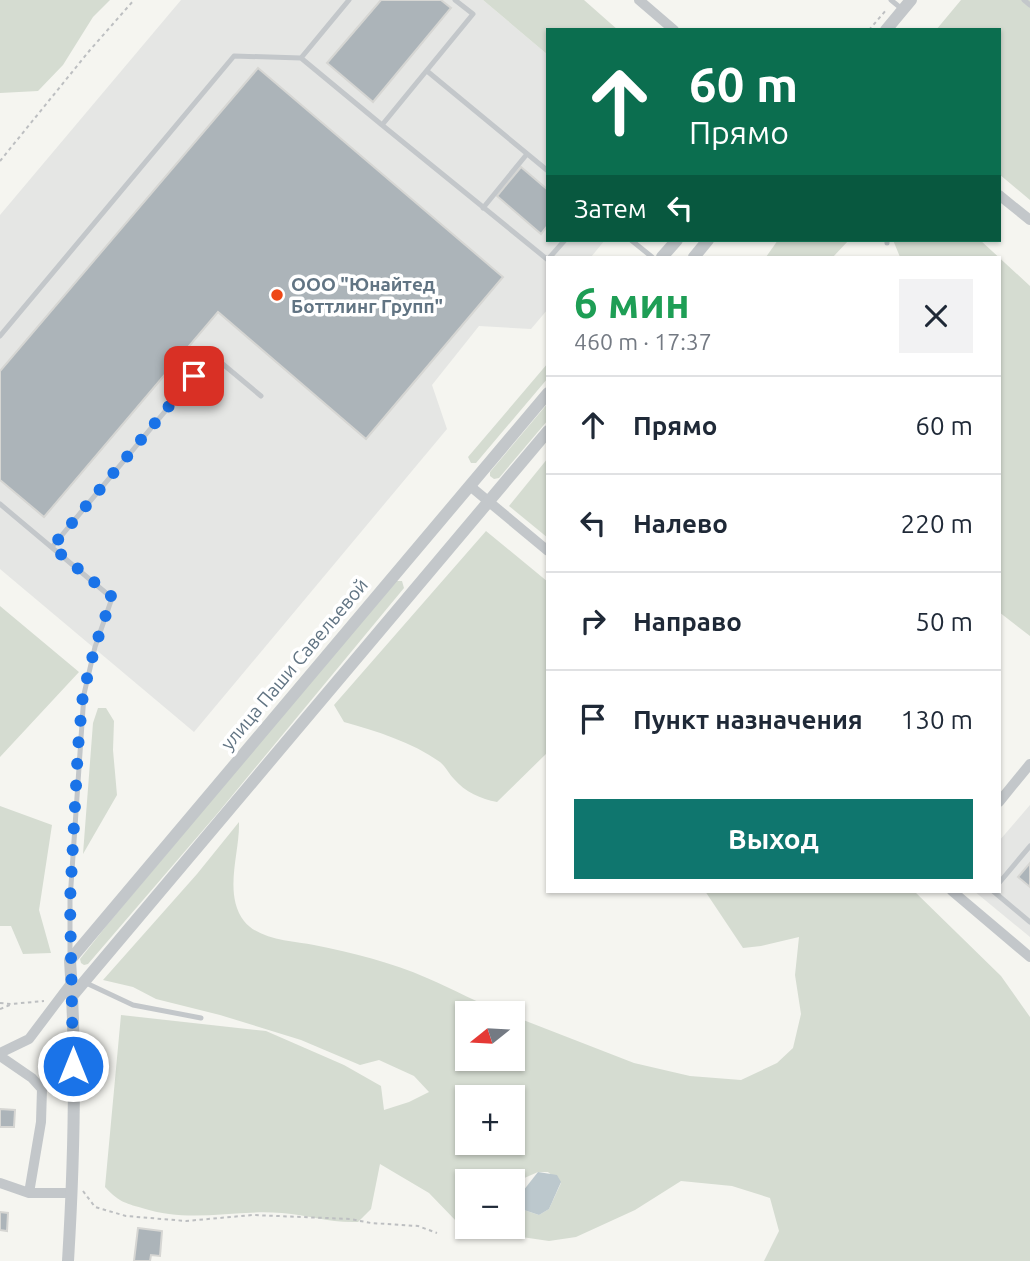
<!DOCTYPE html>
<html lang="ru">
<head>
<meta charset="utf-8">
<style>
  body { margin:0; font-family:Ubuntu,sans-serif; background:#f2f2f3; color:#1f2937; height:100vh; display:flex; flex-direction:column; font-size:26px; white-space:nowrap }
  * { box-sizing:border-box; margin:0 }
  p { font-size:23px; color:#747a83 }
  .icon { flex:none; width:38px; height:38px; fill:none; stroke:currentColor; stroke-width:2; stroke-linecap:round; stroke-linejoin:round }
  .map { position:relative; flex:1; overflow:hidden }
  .side { position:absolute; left:546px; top:256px; width:455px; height:637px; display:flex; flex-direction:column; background:#fff; border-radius:0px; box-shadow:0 2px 5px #0004 }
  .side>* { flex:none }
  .hud { position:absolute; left:546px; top:28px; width:455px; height:214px; border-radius:0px; box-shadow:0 2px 5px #0004; background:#0b6e4f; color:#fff; overflow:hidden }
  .needle { width:46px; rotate:252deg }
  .tools { position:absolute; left:455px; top:1001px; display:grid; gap:14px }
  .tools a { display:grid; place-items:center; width:70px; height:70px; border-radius:0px; background:#fff; box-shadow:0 2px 5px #0004; font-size:35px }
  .pin { position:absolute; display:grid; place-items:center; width:60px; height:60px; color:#fff; margin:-30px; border-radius:14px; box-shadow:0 4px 10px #0006 }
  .me { position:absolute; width:77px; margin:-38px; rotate:0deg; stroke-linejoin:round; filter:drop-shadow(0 0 5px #0008) }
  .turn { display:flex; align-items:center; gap:24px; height:147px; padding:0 28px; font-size:32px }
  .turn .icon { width:91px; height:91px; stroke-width:2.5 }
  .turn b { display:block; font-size:49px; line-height:60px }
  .then { display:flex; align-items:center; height:66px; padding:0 28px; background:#0003; gap:14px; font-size:26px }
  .round { display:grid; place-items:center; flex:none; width:74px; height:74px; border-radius:0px; background:#f2f2f3 }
  .headline { display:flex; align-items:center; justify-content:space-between; height:119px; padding:0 28px }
  h1 { font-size:42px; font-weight:700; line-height:52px; color:#1e9e55 }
  .cta { display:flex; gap:14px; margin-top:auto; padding:14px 28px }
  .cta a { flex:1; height:80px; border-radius:0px; background:#0f766e; color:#fff; font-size:28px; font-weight:700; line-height:80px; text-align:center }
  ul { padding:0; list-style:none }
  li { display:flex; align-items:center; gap:21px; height:98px; padding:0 28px; border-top:2px solid #e0e1e3 }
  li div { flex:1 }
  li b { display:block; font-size:26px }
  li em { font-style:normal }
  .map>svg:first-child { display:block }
</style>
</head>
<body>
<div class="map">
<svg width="1030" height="1261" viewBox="0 0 1030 1261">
  <rect width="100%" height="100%" fill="#f5f5f0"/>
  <path fill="#e5e6e4" d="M181,0h302l65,55v185h57l-14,17h-43v52l-17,20 -52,-3 -47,59 15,44 -253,303 -194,-163v-354z
    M1030,805v132l-56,-46h25v-50z"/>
  <path fill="#d5dcd1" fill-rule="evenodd" d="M0,0h110l-17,17 -30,48 -25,26 -38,2z
    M483,0h101l34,30h-70v25z
    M961,0h69v200l-31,-26v-144h-63z
    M778,240h71l-16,17h-67z
    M893,240h87l50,46v350l-31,-24v-355h-99z
    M548,363v15l-72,85h-5l-3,-6z
    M548,403v17l-49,58 -5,1 -4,-3v-4z
    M548,458v80l-39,-32z
    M486,531l62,51v170l-51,50c-16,-3 -32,-10 -43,-23 -5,-5 -8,-12 -14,-17 -28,-20 -64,-31 -96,-40l-10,-17z
    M395,581h7l2,7 -187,226 -129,150 -4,1 -3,-2 -1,-4 27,-34z
    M0,606l79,66 -79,85z
    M98,708h8l8,13 -1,29 4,45 -34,59 10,-131z
    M0,806l52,19 -13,85 12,43 -28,1 -12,-28h-11z
    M239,822c1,31 -16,71 5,99 15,19 49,20 70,24 39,8 77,17 113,33 26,11 51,25 78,35h-38v46h46v-43l121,47 56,13 51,4 36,-17 16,-15 8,-34 -6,-39 4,-38 -38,9 -18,2 -38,-57h209l87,85 29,41v244h-266l15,-30 -9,-33 -38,-12 -51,-5 -46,29 -59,27 -27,4 -48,-7 7,-7h5v-5l11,-12 15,5 10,-6 12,-26 -13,-11h-10l-25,11 -46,-2v39l-10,2 -28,-29 -49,-29 -9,45 -13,13c-29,1 -49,-7 -76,-9 -50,-4 -89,11 -140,-5 -18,-5 -24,-7 -37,-21l16,-172 145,16 78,34 37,21 3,24 25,-8 20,-10 -15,-16 -35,-16 -19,5 -59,-25 -81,-25 -64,-16 -23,-12 -30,-7 94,-106zM467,1097h46v46h-46z"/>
  <path fill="#bcc8cd" d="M538,1172l19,3 4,7 -12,27 -10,6 -15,-5 -1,-19z"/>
  <path fill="#acb4b9" stroke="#d6d6d3" stroke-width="2" d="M381,0h60l10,8 -78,94 -46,-39z
    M258,68l245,209 -137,162 -148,-127 -174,205 -44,-37v-109z
    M521,167l27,23v35l-7,9 -44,-38z
    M1030,863v24l-12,-10z
    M0,1109l15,1 -1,17h-14z
    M0,1212l8,1 -1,18 -7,-1z
    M138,1228l24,3 -2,25 -9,-1 -1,6h-16z"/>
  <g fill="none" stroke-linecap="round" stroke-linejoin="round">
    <path stroke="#bdbfc1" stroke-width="2" stroke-dasharray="3.5 3.5" stroke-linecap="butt" d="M869,30l18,-21
      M0,161l90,-111 44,-50
      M0,1003l11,1 33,-3
      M0,1009l10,-4
      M83,1191l12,16 31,9 60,5 67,-6 97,4 21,4 47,3 19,7"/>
    <path stroke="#c3c7ca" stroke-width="5" d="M455,0l18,14 -91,111 166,135
      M891,0l11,9
      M1024,0l6,5
      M301,58l48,-58
      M427,71l121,100
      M483,208l44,-54
      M631,240l21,17
      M887,243v-3
      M550,257l15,-17
      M0,336l234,-280 67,2 81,67
      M0,504l112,94 -17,49 -11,47 -14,206v57
      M52,547l160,-192 49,41
      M999,883l31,-37
      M993,891l37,31
      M84,982l49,23 68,13"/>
    <path stroke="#c3c7ca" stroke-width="10" d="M639,0l35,30
      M999,195l31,25
      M470,486l78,65
      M999,802l31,-38
      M952,891l78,66
      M0,1053l29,-14 43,-57
      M0,1056l32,22 10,11 -1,33 -12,71
      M0,1183l29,10h43"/>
    <path stroke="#c3c7ca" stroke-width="12" d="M886,30l25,-30
      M662,257l15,-17
      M694,257l14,-17
      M73,995l475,-564
      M68,1261c6,-99 9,-201 2,-301l478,-567"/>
  </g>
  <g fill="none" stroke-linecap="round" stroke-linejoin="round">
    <path stroke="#1a73e8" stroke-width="12" stroke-dasharray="0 21.6" d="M73,1066l-3,-165 8,-153 5,-54 12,-47 17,-50 -60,-50 142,-171"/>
  </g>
  <circle fill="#ee4716" stroke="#fff" stroke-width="2.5" cx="277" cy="295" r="7"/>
  <g text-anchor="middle" stroke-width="7" stroke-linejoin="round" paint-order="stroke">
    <g font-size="19" font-weight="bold" fill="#617483" stroke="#fff" text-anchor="start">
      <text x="291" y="291">ООО "Юнайтед<tspan x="291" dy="22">Боттлинг Групп"</tspan></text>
    </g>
    <g font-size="19" fill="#617483" stroke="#fff">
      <text transform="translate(294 664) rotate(-50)" y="7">улица Паши Савельевой</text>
    </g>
  </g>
</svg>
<div class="tools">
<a><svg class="needle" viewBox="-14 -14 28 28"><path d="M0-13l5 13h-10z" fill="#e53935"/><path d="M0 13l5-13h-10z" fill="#747a83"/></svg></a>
<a>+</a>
<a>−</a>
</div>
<div class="pin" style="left:194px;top:376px;background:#d93025"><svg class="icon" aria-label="arrive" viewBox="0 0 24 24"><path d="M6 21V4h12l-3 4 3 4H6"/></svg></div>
<svg class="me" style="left:73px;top:1066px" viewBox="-20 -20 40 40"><circle r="17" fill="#1a73e8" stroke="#fff" stroke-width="3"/><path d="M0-11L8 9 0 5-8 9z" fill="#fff"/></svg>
<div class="hud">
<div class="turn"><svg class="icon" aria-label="ahead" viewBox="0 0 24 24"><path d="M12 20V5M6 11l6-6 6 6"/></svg><div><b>60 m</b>Прямо</div></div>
<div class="then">Затем<svg class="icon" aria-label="left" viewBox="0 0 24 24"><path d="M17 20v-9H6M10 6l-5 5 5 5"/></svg></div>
</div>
<section class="side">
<div class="headline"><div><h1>6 мин</h1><p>460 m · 17:37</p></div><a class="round"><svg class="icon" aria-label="close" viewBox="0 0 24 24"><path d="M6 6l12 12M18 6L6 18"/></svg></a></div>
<ul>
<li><svg class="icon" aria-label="ahead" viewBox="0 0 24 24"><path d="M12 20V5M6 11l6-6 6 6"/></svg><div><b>Прямо</b></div><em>60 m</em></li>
<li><svg class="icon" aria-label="left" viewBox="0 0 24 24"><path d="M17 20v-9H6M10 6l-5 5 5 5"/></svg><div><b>Налево</b></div><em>220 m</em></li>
<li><svg class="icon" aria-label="right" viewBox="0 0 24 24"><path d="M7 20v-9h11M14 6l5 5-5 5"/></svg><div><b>Направо</b></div><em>50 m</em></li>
<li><svg class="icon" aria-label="arrive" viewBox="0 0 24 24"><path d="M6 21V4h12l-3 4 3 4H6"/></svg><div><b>Пункт назначения</b></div><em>130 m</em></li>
</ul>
<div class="cta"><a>Выход</a></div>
</section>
</div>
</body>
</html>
